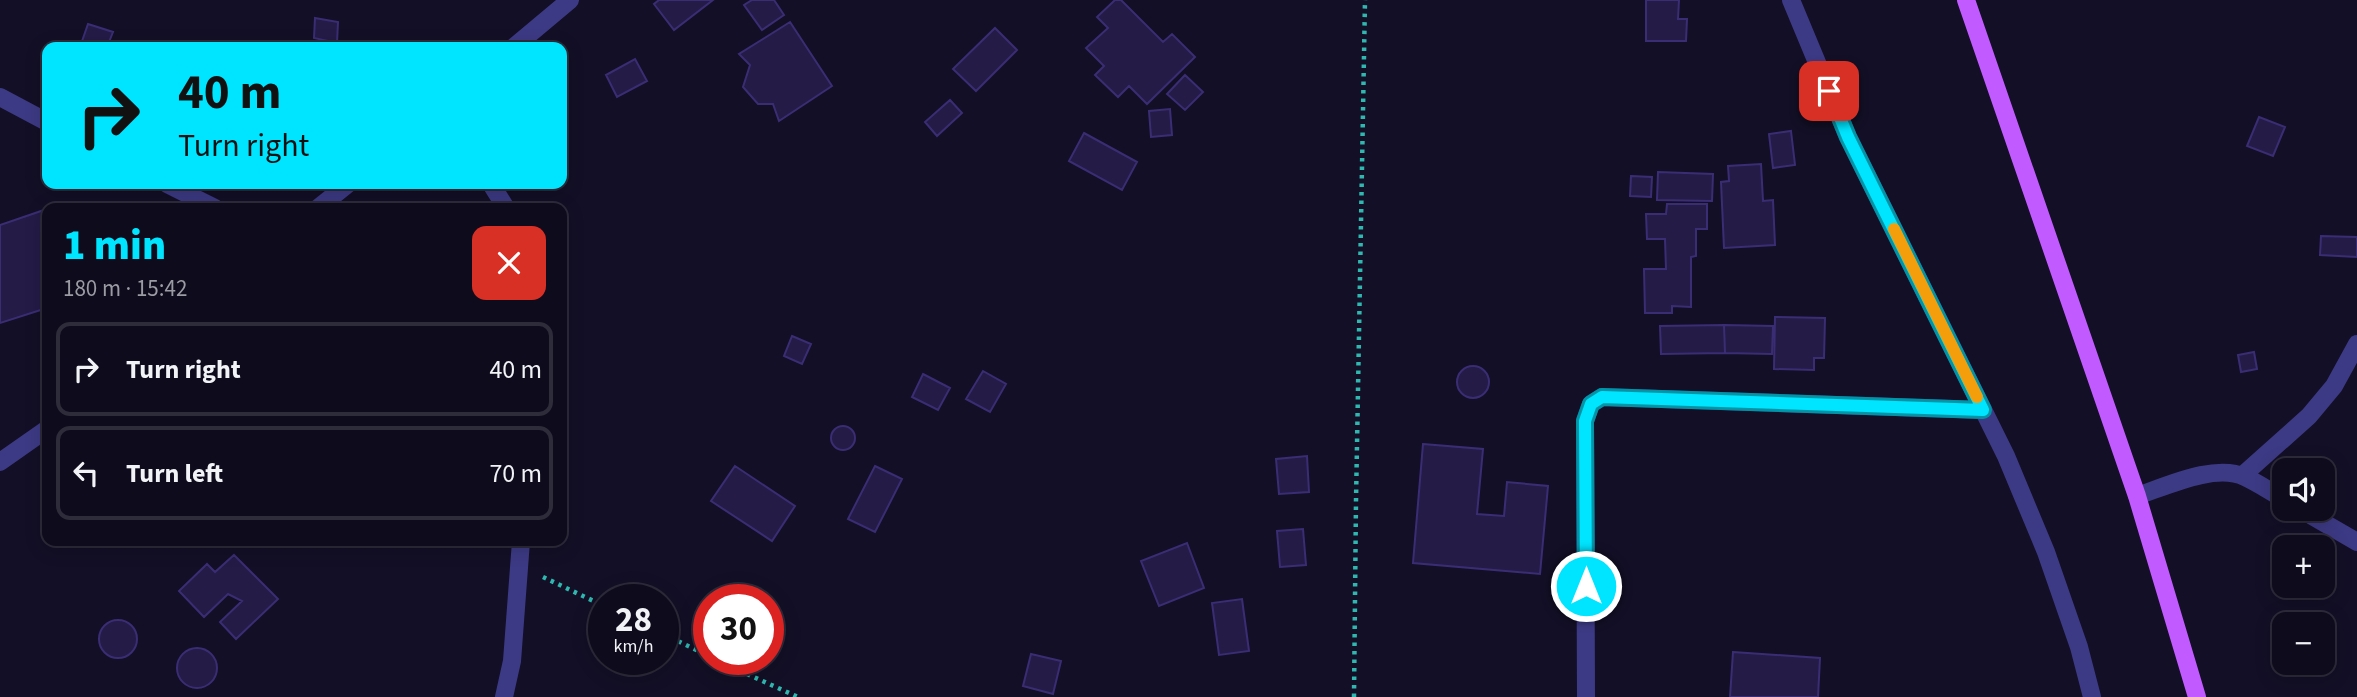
<!DOCTYPE html>
<html lang="en">
<head>
<meta charset="utf-8">
<style>
  body { margin:0; font-family:"Source Sans 3",sans-serif; background:#171425; color:#f1f3f6; height:100vh; display:flex; flex-direction:column; font-size:26px; white-space:nowrap }
  * { box-sizing:border-box; margin:0 }
  p { font-size:23px; color:#9b9ba3 }
  .icon { flex:none; width:38px; height:38px; fill:none; stroke:currentColor; stroke-width:2; stroke-linecap:round; stroke-linejoin:round }
  .map { position:relative; flex:1; overflow:hidden }
  .sheet { position:absolute; left:42px; top:203px; width:525px; height:343px; display:flex; flex-direction:column; background:#0e0b1c; border-radius:14px; box-shadow:0 4px 18px #0003,0 0 0 2px #2e2b3b }
  .sheet>* { flex:none }
  .top-card { position:absolute; left:42px; top:42px; width:525px; height:147px; border-radius:14px; box-shadow:0 4px 18px #0003,0 0 0 2px #2e2b3b; background:#00e5ff; color:#111; overflow:hidden }
  .tools { position:absolute; left:2272px; top:458px; display:grid; gap:14px }
  .tools a { display:grid; place-items:center; width:63px; height:63px; border-radius:14px; background:#0e0b1c; box-shadow:0 4px 18px #0003,0 0 0 2px #2e2b3b; font-size:35px }
  .speed { position:absolute; left:588px; top:584px; display:flex; gap:14px; font-size:35px; font-weight:700; text-align:center }
  .speed>* { display:grid; place-content:center; width:91px; height:91px; border-radius:50%; background:#0e0b1c; box-shadow:0 4px 18px #0003,0 0 0 2px #2e2b3b; line-height:1 }
  .speed small { font-size:18px; font-weight:400 }
  .speed .limit { border:10px solid #d22; background:#fff; color:#111 }
  .pin { position:absolute; display:grid; place-items:center; width:60px; height:60px; color:#fff; margin:-30px; border-radius:14px; box-shadow:0 4px 10px #0006 }
  .me { position:absolute; width:77px; margin:-38px; rotate:0deg; stroke-linejoin:round; filter:drop-shadow(0 0 5px #0008) }
  .turn { display:flex; align-items:center; gap:24px; height:147px; padding:0 21px; font-size:32px }
  .turn .icon { width:91px; height:91px; stroke-width:2.5 }
  .turn b { display:block; font-size:49px; line-height:60px }
  .round { display:grid; place-items:center; flex:none; width:74px; height:74px; border-radius:14px; background:#171425 }
  .summary { display:flex; align-items:center; justify-content:space-between; height:119px; padding:0 21px }
  h1 { font-size:42px; font-weight:800; line-height:52px; color:#00e5ff }
  ul { padding:0; list-style:none }
  li { display:flex; align-items:center; gap:21px; height:94px; margin:0 14px 10px; padding:0 7px; border:4px solid #2e2b3b; border-radius:14px }
  li div { flex:1 }
  li b { display:block; font-size:26px }
  li em { font-style:normal }
  .map>svg:first-child { display:block }
</style>
</head>
<body>
<div class="map">
<svg width="2357" height="697" viewBox="0 0 2357 697">
  <rect width="100%" height="100%" fill="#130f26"/>
  <path fill="#241b47" stroke="#3b2d73" stroke-width="2" d="M659,0h54l-39,30 -20,-26z
    M752,0h22l10,15 -22,15 -18,-25z
    M1115,0h6l42,42 9,-8 23,23 -48,47 -18,-18 -11,11 -23,-22 9,-9 -18,-18 22,-20 -11,-11z
    M1646,0h33l-1,19h9l-1,22h-40z
    M315,18l23,4 -1,21 -23,-5z
    M790,22l42,64 -53,35 -6,-17h-15l-15,-17 7,-22 -11,-11z
    M88,24l25,8 -6,15h-27z
    M995,28l22,22 -41,41 -23,-22z
    M635,59l12,22 -30,16 -11,-22z
    M1185,75l18,17 -18,18 -18,-16z
    M950,100l12,13 -25,23 -12,-14z
    M1170,109l2,26 -21,2 -2,-26z
    M2259,117l26,10 -12,29 -26,-10z
    M1791,131l4,34 -22,3 -4,-34z
    M1084,133l53,29 -15,28 -53,-29z
    M1761,164l2,37 10,-1 2,45 -51,3 -3,-66 8,-1 -1,-15z
    M1658,172l55,2 -1,27 -55,-1z
    M1631,176l21,1 -1,20 -21,-1z
    M1667,204h40v25h-11v27l-5,1v50l-19,-1v7h-27l-1,-44h22l-1,-30h-18l-1,-25h20z
    M47,209v99l-47,15v-98z
    M2321,236l36,1v20l-37,-2z
    M1775,317l50,1 -1,40h-10v12l-40,-1z
    M1724,325l49,1 -1,28 -47,-1z
    M1724,325l1,28 -64,1 -1,-28z
    M792,336l19,8 -9,20 -18,-8z
    M2254,352l3,17 -16,3 -3,-17z
    M1457 382a16 16 0 1 1 32 0a16 16 0 1 1-32 0Z
    M983,371l23,13 -16,28 -24,-13z
    M923,374l27,14 -12,22 -26,-13z
    M831 438a12 12 0 1 1 24 0a12 12 0 1 1-24 0Z
    M1423,444l60,5 -6,65 27,2 3,-34 41,4 -8,88 -127,-11z
    M1307,456l2,36 -30,2 -3,-35z
    M735,466l60,40 -23,35 -61,-40z
    M875,466l27,13 -27,53 -27,-13z
    M1303,529l3,36 -26,2 -3,-36z
    M1187,543l17,45 -45,18 -18,-45z
    M234,555l44,44 -42,40 -16,-17 22,-21 -14,-7 -24,23 -25,-26 28,-27 8,8z
    M1242,599l7,52 -30,4 -7,-52z
    M99 639a19 19 0 1 1 38 0a19 19 0 1 1-38 0Z
    M177 668a20 20 0 1 1 40 0a20 20 0 1 1-40 0Z
    M1733,652l87,6 -2,39h-88z
    M1031,654l30,7 -8,33 -30,-8z"/>
  <g fill="none" stroke-linecap="round" stroke-linejoin="round">
    <path stroke="#2fb8b0" stroke-width="4.5" stroke-dasharray="3.5 5" stroke-linecap="butt" d="M543,577l61,29
      M663,634l46,22
      M716,660l82,37
      M1354,697l2,-196 9,-501"/>
    <path stroke="#3d3a85" stroke-width="18" d="M1791,0l57,137 158,319 40,96 33,95 13,50
      M514,47l56,-47
      M0,97l47,25
      M167,184l48,24
      M491,184l15,24
      M318,208l30,-24
      M0,462l47,-33
      M2243,475l66,-59 25,-30 23,-42
      M2137,496c30,-10 78,-33 108,-19 13,6 26,15 39,22
      M2300,509l57,33
      M504,697l8,-36 9,-120
      M1586,697l-1,-276 6,-17 11,-7 381,13"/>
    <path stroke="#c25bff" stroke-width="18" d="M1966,0l171,496 60,201"/>
  </g>
  <g fill="none" stroke-linecap="round" stroke-linejoin="round">
    <g stroke="#0095a6" stroke-width="18">
      <path id="route" d="M1586,586l-1,-165 6,-17 11,-7 381,13 -135,-273 -19,-46"/>
    </g>
    <use href="#route" stroke="#00e5ff" stroke-width="12"/>
    <path stroke="#f59e0b" stroke-width="12" d="M1894,229l83,168"/>
  </g>
</svg>
<div class="tools">
<a><svg class="icon" aria-label="sound" viewBox="0 0 24 24"><path d="M4 9h4l5-4v14l-5-4H4zM17 9q2 3 0 6"/></svg></a>
<a>+</a>
<a>−</a>
</div>
<div class="speed"><div>28<small>km/h</small></div><div class="limit">30</div></div>
<div class="pin" style="left:1829px;top:91px;background:#d93025"><svg class="icon" aria-label="arrive" viewBox="0 0 24 24"><path d="M6 21V4h12l-3 4 3 4H6"/></svg></div>
<svg class="me" style="left:1586px;top:586px" viewBox="-20 -20 40 40"><circle r="17" fill="#00e5ff" stroke="#fff" stroke-width="3"/><path d="M0-11L8 9 0 5-8 9z" fill="#fff"/></svg>
<div class="top-card">
<div class="turn"><svg class="icon" aria-label="right" viewBox="0 0 24 24"><path d="M7 20v-9h11M14 6l5 5-5 5"/></svg><div><b>40 m</b>Turn right</div></div>
</div>
<section class="sheet">
<div class="summary"><div><h1>1 min</h1><p>180 m · 15:42</p></div><a class="round" style="background:#d93025;color:#fff"><svg class="icon" aria-label="close" viewBox="0 0 24 24"><path d="M6 6l12 12M18 6L6 18"/></svg></a></div>
<ul>
<li><svg class="icon" aria-label="right" viewBox="0 0 24 24"><path d="M7 20v-9h11M14 6l5 5-5 5"/></svg><div><b>Turn right</b></div><em>40 m</em></li>
<li><svg class="icon" aria-label="left" viewBox="0 0 24 24"><path d="M17 20v-9H6M10 6l-5 5 5 5"/></svg><div><b>Turn left</b></div><em>70 m</em></li>
</ul>
</section>
</div>
</body>
</html>
